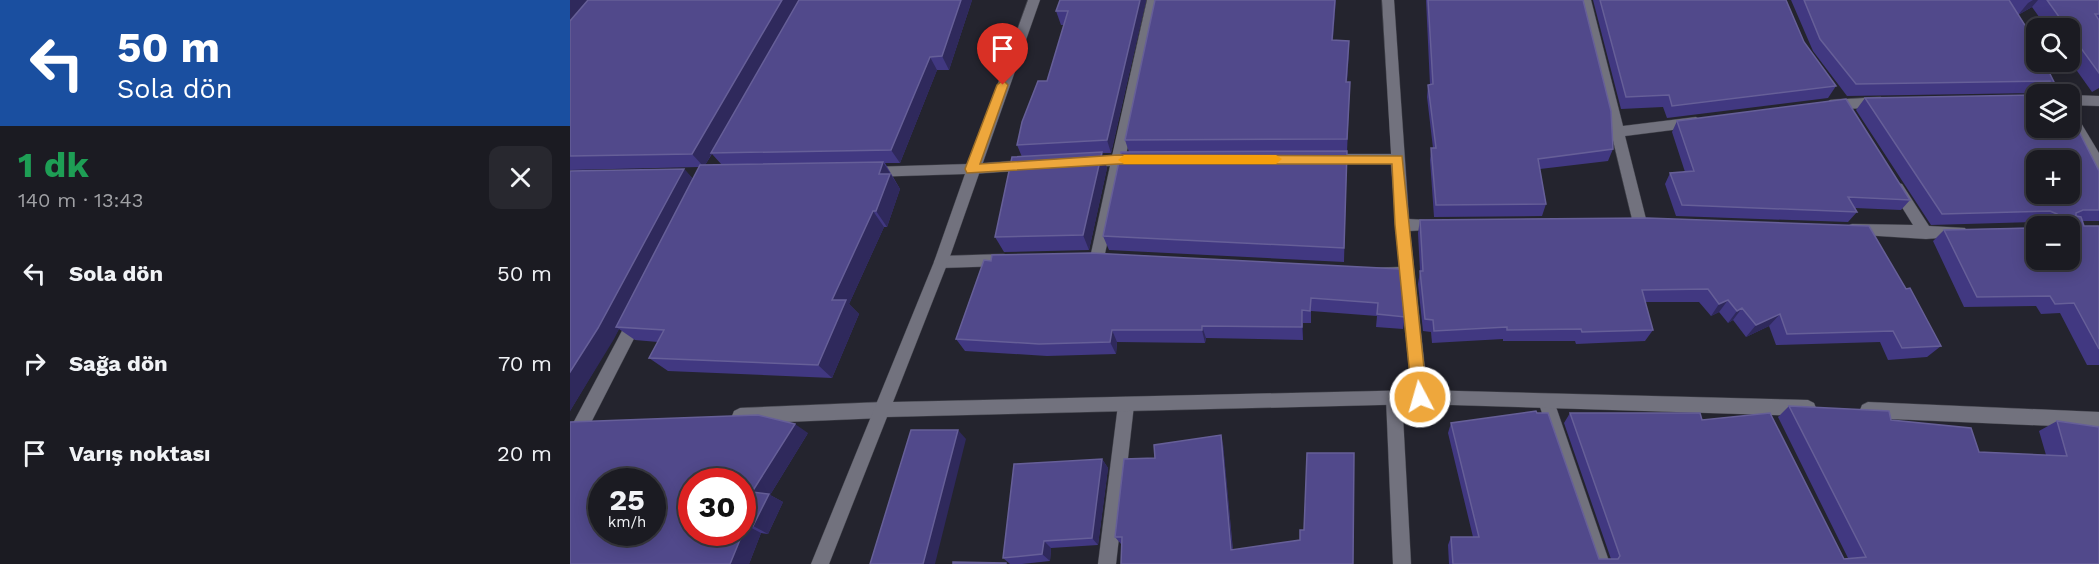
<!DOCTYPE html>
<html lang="tr">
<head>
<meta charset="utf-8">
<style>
  body { margin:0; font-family:"Work Sans",sans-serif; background:#28282f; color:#f1f3f6; height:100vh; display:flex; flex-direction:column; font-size:22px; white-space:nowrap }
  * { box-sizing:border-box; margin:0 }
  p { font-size:20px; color:#a0a1a5 }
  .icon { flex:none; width:33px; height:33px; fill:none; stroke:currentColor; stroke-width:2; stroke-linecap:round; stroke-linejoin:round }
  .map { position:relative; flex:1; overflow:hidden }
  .sheet { display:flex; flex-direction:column; background:#1b1b22; width:570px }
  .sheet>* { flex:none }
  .top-card { background:#1a4fa0; color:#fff; overflow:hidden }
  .fabs { position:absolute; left:1456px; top:18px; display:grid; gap:12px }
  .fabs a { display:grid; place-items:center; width:54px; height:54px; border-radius:12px; background:#1b1b22; box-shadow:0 3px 15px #0003,0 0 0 2px #393940; font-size:30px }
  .speed { position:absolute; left:18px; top:468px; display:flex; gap:12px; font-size:30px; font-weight:700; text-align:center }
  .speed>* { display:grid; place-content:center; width:78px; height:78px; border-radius:50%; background:#1b1b22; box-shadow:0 3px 15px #0003,0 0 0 2px #393940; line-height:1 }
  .speed small { font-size:15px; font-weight:400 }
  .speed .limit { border:9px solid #d22; background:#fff; color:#111 }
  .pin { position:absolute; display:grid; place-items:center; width:51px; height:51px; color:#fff; margin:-62px -26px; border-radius:50% 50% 50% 0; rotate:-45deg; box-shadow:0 0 6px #0007 }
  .pin .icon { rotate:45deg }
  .me { position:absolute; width:66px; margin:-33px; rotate:354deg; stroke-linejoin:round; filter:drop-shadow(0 0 4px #0008) }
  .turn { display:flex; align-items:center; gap:21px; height:126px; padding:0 18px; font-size:27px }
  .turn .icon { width:78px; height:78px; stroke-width:2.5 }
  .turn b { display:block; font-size:42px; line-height:51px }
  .round { display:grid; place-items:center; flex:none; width:63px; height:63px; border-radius:12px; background:#28282f }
  .overview { display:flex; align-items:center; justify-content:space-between; height:102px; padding:0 18px }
  h1 { font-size:36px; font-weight:700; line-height:45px; color:#1e9e55 }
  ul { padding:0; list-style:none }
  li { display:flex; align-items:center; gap:18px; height:90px; padding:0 18px }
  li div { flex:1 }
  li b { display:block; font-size:22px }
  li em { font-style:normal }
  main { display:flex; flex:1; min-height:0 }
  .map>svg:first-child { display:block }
</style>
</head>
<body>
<main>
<section class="sheet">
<div class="top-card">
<div class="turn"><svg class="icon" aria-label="left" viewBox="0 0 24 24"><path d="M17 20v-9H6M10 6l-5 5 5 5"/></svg><div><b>50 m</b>Sola dön</div></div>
</div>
<div class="overview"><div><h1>1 dk</h1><p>140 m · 13:43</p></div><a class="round"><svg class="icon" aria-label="close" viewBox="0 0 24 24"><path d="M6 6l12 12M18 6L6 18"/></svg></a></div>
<ul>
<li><svg class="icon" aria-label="left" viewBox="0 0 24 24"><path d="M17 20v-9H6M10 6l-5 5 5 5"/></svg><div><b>Sola dön</b></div><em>50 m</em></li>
<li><svg class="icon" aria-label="right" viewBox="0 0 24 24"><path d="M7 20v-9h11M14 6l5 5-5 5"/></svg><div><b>Sağa dön</b></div><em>70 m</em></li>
<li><svg class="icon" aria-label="arrive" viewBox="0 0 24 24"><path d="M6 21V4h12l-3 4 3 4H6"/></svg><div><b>Varış noktası</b></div><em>20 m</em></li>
</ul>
</section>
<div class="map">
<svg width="1529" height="564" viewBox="0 0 1529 564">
  <rect width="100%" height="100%" fill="#24242e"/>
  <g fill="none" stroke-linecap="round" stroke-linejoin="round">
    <g stroke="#41424a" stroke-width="1">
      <path id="minor" d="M577,0h12l-33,155h14l7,5 -7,5 -16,1 -20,92 -2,4h-10l-2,-4 20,-92 -24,1 -7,-5 7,-5 26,-1z
        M812,0h12l15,219 34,2 2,4 -2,4 -33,2 18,166 -2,5 -6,2 -6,-2 -2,-5 -12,-117 -24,-4 -2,-4 2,-4 23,-1 -8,-103h-65l-7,-5 7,-5h65z
        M1009,0h12l32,126 73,-9 7,5 -7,5 -71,9 22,87 -2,4h-10l-2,-4z
        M1500,95l29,1v10l-29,-1z
        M1311,97l6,5 -6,5 -51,3 -6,-5 6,-5z
        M1500,111l5,2 24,40v17l-5,-1 -24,-42z
        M459,160l7,5 -7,5 -57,4 -7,-5 7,-5z
        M1327,183l5,1 27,42 36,2 2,4 -2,4 -39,3 -79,-5 -2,-4 2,-4 5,-2 61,1 -23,-37z
        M434,254l5,2 2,4 -2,4 -5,2 -63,2 -5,-2 -2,-4 2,-4 5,-2z
        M67,310l5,2 3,5 -69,135 -6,2v-25l62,-117z
        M824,391l6,2 2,5 9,166h-18l-7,-166 2,-5z
        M976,394l6,2 2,5 56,163h-18l-54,-163 2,-5z
        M556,397l6,3 2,5 -18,159h-18l20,-159 2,-5z
        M313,402l6,3 2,5 -2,5 -6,3 -143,6 -6,-3 -2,-5 2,-5 6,-3z"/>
    </g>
    <g stroke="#41424a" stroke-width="1">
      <path id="tertiary" d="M458,0h12l-92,262 -55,140 527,-12 388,10 6,3 2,5 -2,5 -6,3 -388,-12 -533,13 -58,147h-18l123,-302 31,-88 -95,3 -7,-5 7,-5 99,-3z
        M1298,402l231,10v16l-231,-10 -6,-3 -2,-5 2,-5z"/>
    </g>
    <use href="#minor" fill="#72727e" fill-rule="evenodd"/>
    <use href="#tertiary" fill="#72727e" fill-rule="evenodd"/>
  </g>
  <path fill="#413881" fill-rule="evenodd" d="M0,0h402l-23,70h-12l-37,93h-15l15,26 -13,38h-3l-35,77 10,10 -27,64 -164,-7 -19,-13 9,-16 -23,-2 -16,-11 -49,82v-240l114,-2 9,10 6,-12 -129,3zM142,154l10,11h-17z
    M576,0l-35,153h-9l5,15 -18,82 -85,2 -9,-15 27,-80 -5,-12 30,-64 17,-56h-3l-5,-14z
    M856,0h157l30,149 -5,12 -68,8 6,35 -4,12 -108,1 -4,-57 1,-12h2l-6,-51 1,-12h2z
    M1023,0h193l18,42 32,44 -8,12 -161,20 -4,-11 -42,2z
    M1221,0h308v88l-7,4 -22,-31v-33h-23l-15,-21 -14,8 42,79h-21v-1l-192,3 -34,-45z
    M763,40l16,1 -2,41h3l-3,70 -3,110 -235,-12 -6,-14 26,-84 -4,-12z
    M1295,98l234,73v50h-17l2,5h15v139h-12l-27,-52 -19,1 -5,-8 -72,1 -31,-66 11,-11 126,-4h-29l2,-1 -6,-3 -106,3 -75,-115z
    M1107,121l233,79 -9,10 -46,-2 2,4 -9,10 -172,-6 -11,-32 5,-11 15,-1 -13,-40z
    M850,220l486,69 35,57 -14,11 -39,3 -8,-18 -104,3 -7,-19 -23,11 -13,-17 -5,3 -9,-11 -8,4 -12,-14h-54l8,28 -8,11 -69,3 -1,-3h-72v-2l-71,4 -1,-11 -8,-1 -5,-47 2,-13 -2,-38z
    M830,269l5,48 -2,12 -27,-2 1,-11 -66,-5v12h-8v17l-97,-2 -1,5 -88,-1 -1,12 -69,2 -82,-5 -9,-12z
    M1219,406l102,14 88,32 67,3 -7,-24 18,-10 42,143h-650l-1,-19 3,-8h22l-25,-104 3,-10 148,136h12l-47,-136 6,-10 132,7 142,139 4,-1 -70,-141z
    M238,433l-38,62 13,7 -15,32 -7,-1 -12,31h-179z
    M653,444l10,106 120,14 -232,-20 -6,-7 40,-79z
    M532,459l6,9 -10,77 -47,3 -1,13 -28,3h-12l-7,-6z"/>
  <path fill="#2f295c" d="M0,0h24l-24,28z
    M212,0h18l-96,167 -12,-13z
    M391,0h11l-23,70 -7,-14z
    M570,0h6l-35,153 -4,-13z
    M765,0h1l-4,54v-14z
    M1463,0h5l-6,7 -14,8 10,-12z
    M779,41v14l-3,41v-14z
    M360,57l7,13 -37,93 -9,-13z
    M532,152l5,16 -18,82 -6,-15z
    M313,162l17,27 -13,38 -11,-16 3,-37z
    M114,169l12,13 -80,145 3,2 -5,10 -44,72v-39z
    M303,211l11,16 -35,77 10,10 -27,64 -14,-13 14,-65z
    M1158,300l-9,12 -8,4 8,-12z
    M1172,308l-9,12 -5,3 9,-12z
    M732,310l1,13v17l-1,-13z
    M1210,314l-11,12 -23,11 10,-12z
    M632,326l4,12 -1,5 -3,-13z
    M542,330l5,12 -1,12 -6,-12z
    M225,424l13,9 -38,62 13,7 -15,32 -15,-8 -1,-34z
    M388,430l8,9 -31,125h-12z
    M651,435l2,9 10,113 -2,-7z
    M532,459l6,9 -10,77 -6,-7z
    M176,525l15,8 -12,31h-19z
    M474,541l7,7 -1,13 -8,-7z"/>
  <path fill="#51498b" stroke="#665f98" stroke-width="1.5" fill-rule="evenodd" d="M18,0h194l-90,154 -122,2v-135z
    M229,0h162l-19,56 -12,1 -39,93 -180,3z
    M490,0h80l-33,140 -90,5 5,-23 16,-41h9l21,-70h-12z
    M585,0h180l-3,40 17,1 -3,41h4l-3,57 -222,1z
    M858,0h155l28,111 2,38 -75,10 8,45 -110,1 -5,-57h5l-8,-63 5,-1z
    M1030,0h186l18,42 32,44 -164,20 -3,-11 -43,2z
    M1234,0h205l19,30 9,18v14h7l16,32h-11l2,-1 -1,-12 -194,3 -36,-45z
    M1477,0h52v14h-4l4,6v53l-29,-40v-5h-3z
    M1467,95v33h33v-14l29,57v39h-16l-7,3v3l5,1 3,9h15v123l-25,-46 -19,1 -5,-8 -73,1 -33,-67 93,-2v32h33v-34h-20l2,-9h4l1,-3 -7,-3 -108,3 -77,-116zM1467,160h33v34h-33z
    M1276,99l64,101 -62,-3 9,15 -175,-7 -12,-32 24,-2 -17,-50z
    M777,151l-3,97 -241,-12 18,-84z
    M532,152l-19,83 -88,2 17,-80z
    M313,162l-4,12h11l-14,37h-3l-41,89h14l-28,65 -169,-7 15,-28 -48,-3 84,-162z
    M114,169l-86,159 -28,44v-201z
    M1077,218l222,8 37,63 4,-1 31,58 -39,2 -9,-17 -106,3 -7,-20 -24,11 -14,-17 -5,3 -9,-11 -9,4 -11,-15 -66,1 11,40 -71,2 -1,-3 -74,1v-3l-73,4 -1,-11 -8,-1 -5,-48h3l-3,-51z
    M521,253l309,16 5,48 -28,-3 1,-11 -67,-5 -1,13 -8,-1v17l-100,-1v4h-90l-2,12 -71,2 -83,-5 28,-79 7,1 1,-6z
    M1219,406l100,5 2,9 80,8 8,24 88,4 -10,-35 42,6v137h-646l-2,-27h28l-28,-114 85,-12 1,2h11l51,146h19l2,-3 -50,-143h130l2,7 68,-7 74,146 22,-2z
    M188,415l37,9 -43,68 17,2 -16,32 -7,-1 -16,39h-160v-142zM32,482h50v50h-50zM122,482h50v50h-50z
    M341,430h47l-35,134h-53z
    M651,435l10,115 69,-10v-10h4l3,-77h47l-1,111h-232l1,-27h-7l9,-78 31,-1 -1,-13z
    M532,459l-10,79 -48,3 -2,13 -39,4 11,-94z
    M383,562l53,1v1h-53z"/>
  <path fill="#eea73c" stroke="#9b6d27" stroke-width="1.5" d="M433,80l5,5 -28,79 138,-9 284,1 25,241 -2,5 -5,2 -6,-2 -2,-5 -17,-172 -3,-61h-274l-151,9 -2,-4 32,-84z"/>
  <path fill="#f59e0b" d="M554,155h152l6,4 -6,5h-152l-6,-4z"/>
</svg>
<div class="fabs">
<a><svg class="icon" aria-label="search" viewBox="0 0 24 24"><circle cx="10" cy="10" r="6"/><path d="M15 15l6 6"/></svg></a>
<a><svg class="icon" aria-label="layers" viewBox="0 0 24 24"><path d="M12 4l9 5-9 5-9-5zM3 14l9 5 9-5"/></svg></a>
<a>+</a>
<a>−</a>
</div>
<div class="speed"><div>25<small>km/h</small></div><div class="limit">30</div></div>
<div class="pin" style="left:433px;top:85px;background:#d93025"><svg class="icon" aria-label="arrive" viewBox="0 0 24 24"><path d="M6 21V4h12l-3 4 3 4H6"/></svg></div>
<svg class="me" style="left:850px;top:397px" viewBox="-20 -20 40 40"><circle r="17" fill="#eea73c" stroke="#fff" stroke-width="3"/><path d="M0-11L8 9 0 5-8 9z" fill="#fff"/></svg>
</div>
</main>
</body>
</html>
